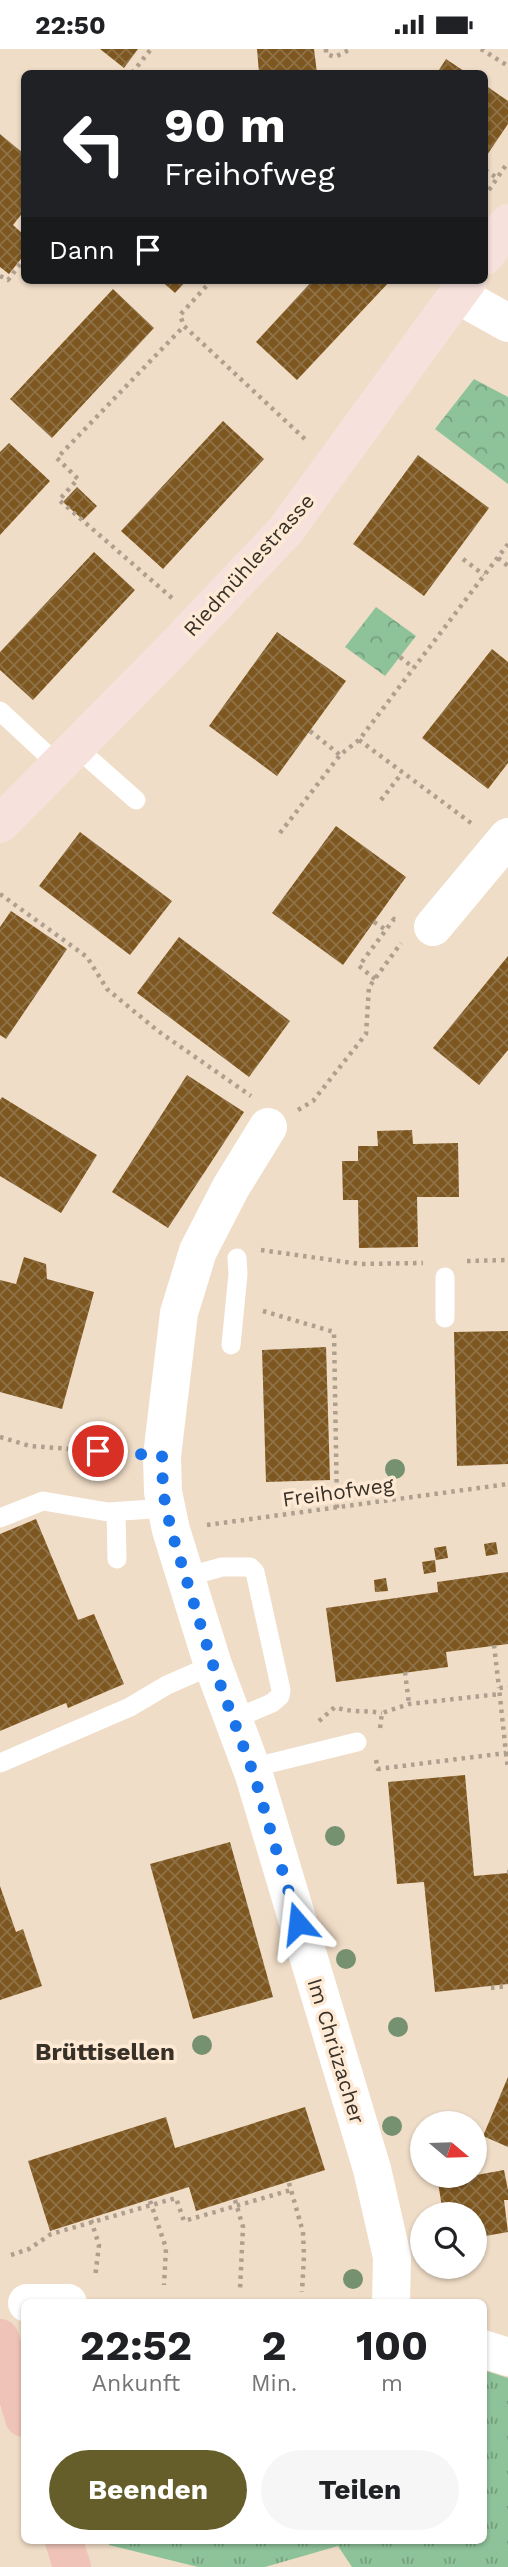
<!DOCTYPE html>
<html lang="de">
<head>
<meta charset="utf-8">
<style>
  body { margin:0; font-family:"Work Sans",sans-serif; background:#f6f6f6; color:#202124; height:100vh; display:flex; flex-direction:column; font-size:26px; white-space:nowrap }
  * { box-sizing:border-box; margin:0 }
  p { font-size:23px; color:#757577 }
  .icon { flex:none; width:38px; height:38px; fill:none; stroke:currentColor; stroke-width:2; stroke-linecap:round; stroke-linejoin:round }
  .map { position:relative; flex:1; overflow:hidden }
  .details { position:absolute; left:21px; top:2250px; width:466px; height:245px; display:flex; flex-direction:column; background:#fff; border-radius:10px; box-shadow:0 2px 5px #0004 }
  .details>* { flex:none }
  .banner { position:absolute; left:21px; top:21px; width:467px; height:214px; border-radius:10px; box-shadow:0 2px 5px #0004; background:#202124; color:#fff; overflow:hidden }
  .needle { width:46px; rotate:109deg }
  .tools { position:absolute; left:410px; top:2062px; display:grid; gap:14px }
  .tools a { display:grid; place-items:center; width:77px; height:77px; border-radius:50%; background:#fff; box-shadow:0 2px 5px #0004; font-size:35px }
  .pin { position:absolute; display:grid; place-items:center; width:60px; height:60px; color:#fff; margin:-30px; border:4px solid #fff; border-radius:50%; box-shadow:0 2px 7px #0007 }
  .me { position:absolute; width:77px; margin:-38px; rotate:343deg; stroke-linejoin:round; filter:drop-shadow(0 0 5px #0008) }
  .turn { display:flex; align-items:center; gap:24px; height:147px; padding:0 28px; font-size:32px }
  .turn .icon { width:91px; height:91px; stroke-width:2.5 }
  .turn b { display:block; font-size:49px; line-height:60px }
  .then { display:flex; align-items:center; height:66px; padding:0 28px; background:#0003; gap:14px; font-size:26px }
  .eta { display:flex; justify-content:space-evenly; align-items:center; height:119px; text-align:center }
  .eta b { font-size:42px; font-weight:700; line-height:49px }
  .button { display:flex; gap:14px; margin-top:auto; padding:14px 28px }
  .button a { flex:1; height:80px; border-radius:42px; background:#665e2a; color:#fff; font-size:28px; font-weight:700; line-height:80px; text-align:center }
  .button a+a { background:#f6f6f6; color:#202124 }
  .status { display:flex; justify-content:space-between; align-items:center; height:49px; padding:0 35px; background:#fff; direction:ltr }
  .status svg { height:19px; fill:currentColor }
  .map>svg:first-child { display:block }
</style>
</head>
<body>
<div class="status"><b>22:50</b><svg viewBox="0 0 49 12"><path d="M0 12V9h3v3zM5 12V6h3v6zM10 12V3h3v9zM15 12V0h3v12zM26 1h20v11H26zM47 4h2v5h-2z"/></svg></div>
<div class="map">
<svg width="508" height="2518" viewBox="0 0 508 2518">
  <defs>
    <pattern id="grass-tufts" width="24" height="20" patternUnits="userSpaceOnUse" patternTransform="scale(1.75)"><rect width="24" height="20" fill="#8ec299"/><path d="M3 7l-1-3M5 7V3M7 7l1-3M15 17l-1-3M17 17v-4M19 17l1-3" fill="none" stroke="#759e7d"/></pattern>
    <pattern id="park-crowns" width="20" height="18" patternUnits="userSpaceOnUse" patternTransform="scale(1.75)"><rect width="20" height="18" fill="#8ec299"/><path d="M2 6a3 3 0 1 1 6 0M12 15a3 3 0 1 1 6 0" fill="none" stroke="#759e7d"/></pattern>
    <pattern id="building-cross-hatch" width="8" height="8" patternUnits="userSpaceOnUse" patternTransform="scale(1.75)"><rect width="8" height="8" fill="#7e5720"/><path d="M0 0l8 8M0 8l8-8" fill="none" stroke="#8f7248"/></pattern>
  </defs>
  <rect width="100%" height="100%" fill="#f0ddc7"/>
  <path fill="url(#grass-tufts)" d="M483,2321l25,8v189h-156l-14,-21 -73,21h-67l-89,-22 -1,-4h375z"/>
  <path fill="url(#park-crowns)" d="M474,330l34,18v87l-73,-55z
    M376,558l40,29 -31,40 -40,-29z"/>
  <path fill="url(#building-cross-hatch)" d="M100,0h38l-14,19z
    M257,0h57l3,24h-58z
    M446,10l21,14h-30z
    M485,36l23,16v23l-23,34z
    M0,85l24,20v57l-11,14 11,10v20l-15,19 -9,-7z
    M160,231h27l-12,13z
    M313,231h78l-94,100 -41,-38z
    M113,240l41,39 -102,110 -42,-39z
    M223,372l41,38 -101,110 -42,-38z
    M9,394l41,38 -50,54v-83z
    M418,406l71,53 -65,88 -71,-52z
    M77,438l20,19 -14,14 -20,-18z
    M94,503l41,38 -102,110 -33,-30v-18z
    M277,583l69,49 -69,95 -68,-50z
    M492,600l16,13v101l-20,26 -66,-51z
    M336,777l70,51 -63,88 -71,-52z
    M80,783l92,69 -42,54 -91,-69z
    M11,862l56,38 -61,90 -6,-4v-108z
    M179,888l111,84 -41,56 -112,-84z
    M508,907v94l-29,35 -46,-37z
    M187,1026l57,37 -76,116 -56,-36z
    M2,1048l95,58 -36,58 -61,-37v-76z
    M412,1081l1,14 45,-1 1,54h-42l1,50 -59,1 -1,-48h-15l-1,-39h16v-15h20l-1,-15z
    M24,1208l22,7 1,15 47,13 -32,117 -62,-17v-112l16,4z
    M508,1282v133l-51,2 -3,-134z
    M326,1298l4,133 -64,2 -4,-132z
    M36,1470l42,101 16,-6 30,70 -56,24 -2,-5 -66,28v-197z
    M496,1493l2,12 -12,2 -2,-12z
    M446,1497l2,12 -12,2 -2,-12z
    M435,1511l1,12 -12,2 -2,-12z
    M508,1523v72l-62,8 2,15 -112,15 -10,-74 112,-16 -1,-10z
    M386,1529l2,13 -13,1 -1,-12z
    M465,1726l9,101 34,-3v111l-73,8 -11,-110 -27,2 -9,-102z
    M230,1793l43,155 -80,22 -43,-155z
    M0,1837l16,46 7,-3 19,57 -42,14z
    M508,2028v70l-25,-11z
    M305,2058l20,63 -129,41 -7,-24 -139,44 -22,-70 138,-44 9,31z
    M504,2121l4,20v10h-4l4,32 -34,6v-24h-31l-5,-32z"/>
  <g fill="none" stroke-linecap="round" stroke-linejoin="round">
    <path stroke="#ae9f8e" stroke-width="4.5" stroke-dasharray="3.5 5" stroke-linecap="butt" d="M326,0v5l9,3 16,-8
      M481,0l27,17
      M132,24l19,-24
      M485,121l12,8
      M489,141l19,-28
      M0,227l8,4 16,-21
      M212,231l-32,35 4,11 123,115
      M498,509l10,8
      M463,510l21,16
      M172,549l-113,-98 19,-21 -21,-21 127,-132
      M400,608l14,11
      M310,682l30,24
      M359,691l112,83
      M381,751l21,-27
      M280,784l60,-78 19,-15 149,-196
      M0,845l87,63 20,32 51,42 93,65
      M374,873l12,8
      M375,930l-16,-13 35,-47 3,3
      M298,1061l15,-9 53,-67 3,-47 32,-44
      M261,1201l99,14 63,-1
      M467,1212l41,-1
      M263,1262l71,21 3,176
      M0,1388l30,9 97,7
      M207,1476l301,-41
      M494,1596l5,43
      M405,1623l4,32
      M319,1672l16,-14c16,6 31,3 47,6
      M380,1679l2,-15 27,-9 91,-10
      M506,1704l2,16
      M376,1711l2,9 128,-16 -7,-65 9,-1
      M507,1823h1
      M491,1939l17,-2
      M289,2134l14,49 1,24 -2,36
      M235,2151l8,27 -3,62
      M150,2152l16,47 -2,37
      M91,2171l8,25 -4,33
      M11,2206l18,-6 22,-15 125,-36 8,23 107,-31"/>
    <path stroke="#fff" stroke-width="19" d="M0,662l58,54
      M76,698l60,53
      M445,1269v-41
      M231,1296l7,-71 -1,-16
      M116,1463l1,47
      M0,1469l43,-17 65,11 59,-4
      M186,1528l36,-10h28l5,5 26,118 -1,6 -8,7 -38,16
      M0,1714l130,-56 37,-22 46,-20
      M251,1719l106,-26"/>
    <path stroke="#fff" stroke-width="38" d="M458,246l50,28
      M433,878l75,-90
      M268,1078l-37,60 -33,64 -19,62 -17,143 1,36 8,38 42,135 41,110 118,394 20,88 -1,46
      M27,2254h41
      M483,2300l25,8"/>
    <path stroke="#f7e1dc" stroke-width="38" d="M485,207l23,-33
      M0,775l172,-174 113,-119 183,-251"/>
    <path stroke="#efc3b8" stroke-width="38" d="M0,2289l24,80
      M64,2492l8,26"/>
  </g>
  <g fill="#759170">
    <circle cx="395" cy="1420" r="10"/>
    <circle cx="335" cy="1787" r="10"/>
    <circle cx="346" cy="1910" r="10"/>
    <circle cx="398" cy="1978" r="10"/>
    <circle cx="202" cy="1996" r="10"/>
    <circle cx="392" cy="2077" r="10"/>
    <circle cx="353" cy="2230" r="10"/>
  </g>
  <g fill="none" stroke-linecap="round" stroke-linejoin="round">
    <path stroke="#1a73e8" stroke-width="12" stroke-dasharray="0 21.6" d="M98,1402l64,5 1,36 8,38 42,135 41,110 44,148"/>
  </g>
  <g text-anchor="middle" stroke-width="7" stroke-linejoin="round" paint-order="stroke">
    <g font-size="21" fill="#383128" stroke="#feead4">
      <text transform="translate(249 516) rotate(-48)" y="7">Riedmühlestrasse</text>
      <text transform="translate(338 1443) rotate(-8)" y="7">Freihofweg</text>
      <text transform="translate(336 2002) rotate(73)" y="7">Im Chrüzacher</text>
    </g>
    <g font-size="24" font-weight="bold" fill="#383128" stroke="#feead4">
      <text x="105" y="2011">Brüttisellen</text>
    </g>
  </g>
</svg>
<div class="tools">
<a><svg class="needle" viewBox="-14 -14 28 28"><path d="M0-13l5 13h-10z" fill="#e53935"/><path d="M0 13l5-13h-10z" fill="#757577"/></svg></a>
<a><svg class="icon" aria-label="search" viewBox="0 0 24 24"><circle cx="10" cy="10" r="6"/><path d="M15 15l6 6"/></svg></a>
</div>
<div class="pin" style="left:98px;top:1402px;background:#d93025"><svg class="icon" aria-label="arrive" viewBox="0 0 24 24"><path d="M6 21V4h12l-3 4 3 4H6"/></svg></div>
<svg class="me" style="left:298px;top:1874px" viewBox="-20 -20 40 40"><path d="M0-17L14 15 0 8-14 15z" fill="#1a73e8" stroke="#fff" stroke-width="4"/></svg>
<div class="banner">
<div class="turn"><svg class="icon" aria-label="left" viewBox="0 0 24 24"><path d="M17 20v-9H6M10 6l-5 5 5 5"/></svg><div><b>90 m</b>Freihofweg</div></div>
<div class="then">Dann<svg class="icon" aria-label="arrive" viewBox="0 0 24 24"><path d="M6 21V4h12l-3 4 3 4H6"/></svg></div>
</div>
<section class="details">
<div class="eta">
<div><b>22:52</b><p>Ankunft</p></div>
<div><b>2</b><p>Min.</p></div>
<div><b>100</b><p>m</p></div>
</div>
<div class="button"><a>Beenden</a><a>Teilen</a></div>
</section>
</div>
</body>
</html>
